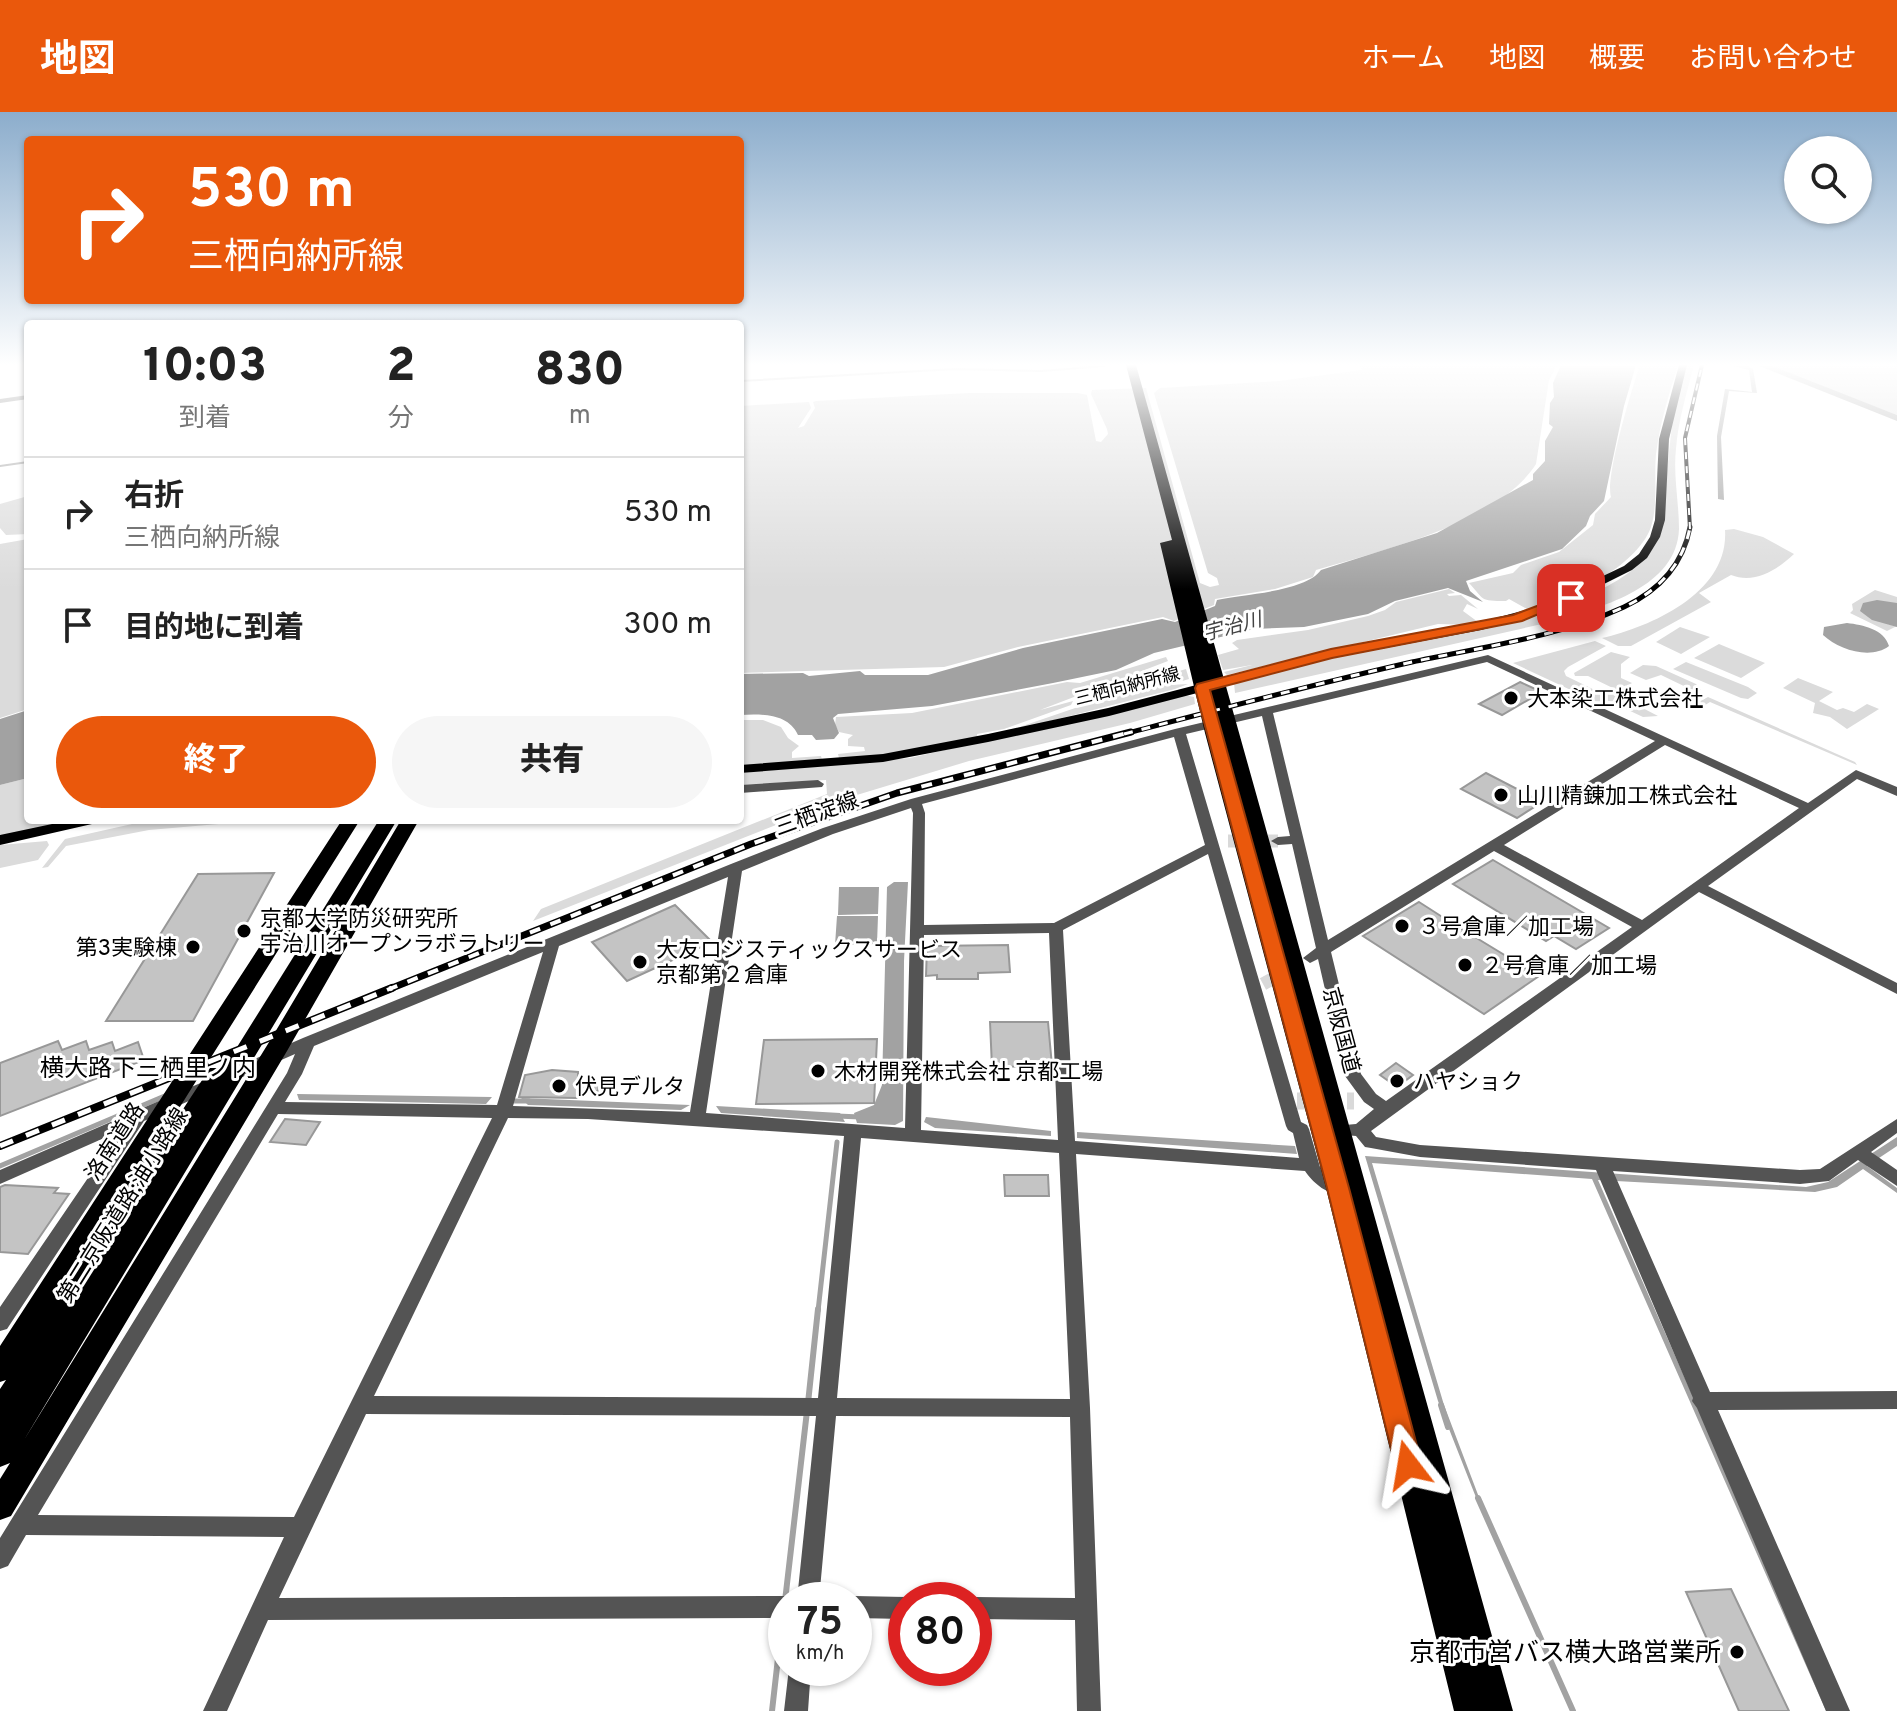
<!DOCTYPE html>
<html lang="ja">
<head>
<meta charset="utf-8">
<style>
  body { margin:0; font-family:Overpass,"Noto Sans JP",sans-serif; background:#f6f6f6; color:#222; height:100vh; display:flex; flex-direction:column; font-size:30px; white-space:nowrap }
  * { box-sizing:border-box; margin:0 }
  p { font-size:26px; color:#767676 }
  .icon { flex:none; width:44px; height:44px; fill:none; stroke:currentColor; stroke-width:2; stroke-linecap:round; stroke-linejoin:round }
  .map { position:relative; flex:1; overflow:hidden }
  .panel { position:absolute; left:24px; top:208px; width:720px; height:504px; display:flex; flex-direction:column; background:#fff; border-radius:8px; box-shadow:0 2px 6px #0004 }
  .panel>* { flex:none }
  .top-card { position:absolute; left:24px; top:24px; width:720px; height:168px; border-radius:8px; box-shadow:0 2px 6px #0004; background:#ea580c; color:#fff; overflow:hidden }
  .tools { position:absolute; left:1784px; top:24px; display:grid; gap:16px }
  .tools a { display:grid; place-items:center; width:88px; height:88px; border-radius:50%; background:#fff; box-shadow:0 2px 6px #0004; font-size:40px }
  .speed { position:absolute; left:768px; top:1470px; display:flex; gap:16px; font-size:40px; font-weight:700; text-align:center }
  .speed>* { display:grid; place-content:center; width:104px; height:104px; border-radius:50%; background:#fff; box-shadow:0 2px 6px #0004; line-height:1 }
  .speed small { font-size:20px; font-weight:400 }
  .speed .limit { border:12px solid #d22; background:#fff; color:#111 }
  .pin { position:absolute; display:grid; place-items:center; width:68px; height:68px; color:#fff; margin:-34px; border-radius:16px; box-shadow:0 4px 12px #0006 }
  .me { position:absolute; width:88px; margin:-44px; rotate:346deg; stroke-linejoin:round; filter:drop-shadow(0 0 6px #0008) }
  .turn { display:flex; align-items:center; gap:28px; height:168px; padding:0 32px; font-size:36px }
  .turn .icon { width:104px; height:104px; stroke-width:2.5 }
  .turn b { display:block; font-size:56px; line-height:68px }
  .eta { display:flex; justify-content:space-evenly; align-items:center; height:136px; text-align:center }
  .eta b { font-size:48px; font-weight:800; line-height:56px }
  .button { display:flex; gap:16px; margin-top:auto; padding:16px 32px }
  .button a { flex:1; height:92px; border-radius:48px; background:#ea580c; color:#fff; font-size:32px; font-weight:800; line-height:92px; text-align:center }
  .button a+a { background:#f6f6f6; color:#222 }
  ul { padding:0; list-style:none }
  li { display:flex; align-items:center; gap:24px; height:112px; padding:0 32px; border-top:2px solid #e0e0e0 }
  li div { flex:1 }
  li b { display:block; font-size:30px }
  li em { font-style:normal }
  header { display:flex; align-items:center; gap:48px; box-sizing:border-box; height:112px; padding:0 40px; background:#ea580c; color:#fff }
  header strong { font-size:38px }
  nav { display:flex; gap:44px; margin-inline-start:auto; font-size:28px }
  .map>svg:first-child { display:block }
</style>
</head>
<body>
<header>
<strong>地図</strong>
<nav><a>ホーム</a><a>地図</a><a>概要</a><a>お問い合わせ</a></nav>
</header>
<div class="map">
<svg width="1897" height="1599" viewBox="0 0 1897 1599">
  <rect width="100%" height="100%" fill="#fff"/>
  <path fill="#dbdbdb" d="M1359,253h198l-8,15 -13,84c-37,59 -156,87 -220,106l-3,7 -38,12 -60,10 -1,6 -40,16 -11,-4 -145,30 -74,20 -204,6v-267l69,-4 2,6 -13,20 6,-2 11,-18 -2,-6 3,-1 153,-8h109l9,2 9,46 5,1 7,-8 -1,-5 -16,-35 1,-4 54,-2 54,195 10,4 9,-2 -2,-7 -9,-5 -54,-180 6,-5 119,-7 83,-11z
    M1640,253h38c-9,29 -18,58 -22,89 -2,22 2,51 -5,73 -17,46 -96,76 -140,90l-4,-2 20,-6 -18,-10 -3,2c-27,0 -21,-1 -37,-18l44,-10 8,-8 38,-13 34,-27 2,-11 16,-17c-6,-19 21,-109 29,-132z
    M1687,253h7c-7,27 -16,56 -18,84 -3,26 3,53 3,80 -2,58 -76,77 -119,91l-325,73 -1,-10c36,-10 71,-20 107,-29 80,-19 283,-35 319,-118l13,-120z
    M1771,253h126v50l-117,-44z
    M28,384v38l-22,1 -6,-7v-24z
    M1734,417l29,8 31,17c-18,17 -40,30 -63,21l-32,18 12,9 -80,44h-13l-16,-8c51,-12 127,-46 123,-108z
    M28,427v170l-28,9v-174z
    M1449,477l6,4 -8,1 2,2 12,-1 17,14 -11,-5 -4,7 15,11 23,-6 3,3 -31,6 -35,-1 -211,51 -3,-3 28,-7 -29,5 -5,-15 21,-6 -7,-6 5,-3 71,-10 60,-14 17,-6 11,-8z
    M1875,478l22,7v29l-10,5 -37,-18 3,-3 -1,-6z
    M1680,515l30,10 -29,17 -25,-12z
    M1595,529l11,5 -38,21 -4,4 2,5 39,19 5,-4 48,25 -15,1 -34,-16 -6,4 -90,-42z
    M1719,532l46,19 -24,15 -47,-20z
    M1611,540l19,5 -9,7v14l11,5 -13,8 -31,-15h-13l-1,-3z
    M1166,545l2,4 -128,49 33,-9 -2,4 -67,24 -27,5 1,4 -112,20h-27l-1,-4 27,-3 -1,-4 -16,-1v-7l5,-4 -14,-3 -4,-7 1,-8 76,-4 155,-31 13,1z
    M1686,550l62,25 9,6 -9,6 -7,-1 -68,-29z
    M1643,553l13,1 40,18 5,6 -11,-1 -29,-14 -15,5 -16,-7z
    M1186,557l3,10 -20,6 19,-1 -13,5 -176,45 123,-42 3,-3 -18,-2 45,-15 7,5z
    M1798,566l35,14 -14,9 18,9 6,-2 11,4 13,-8 12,5 -32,20 -17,-12 -17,-4 2,-10 -32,-15z
    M1184,583l10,2 1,7 -65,19 -161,38 -132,40 -304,120 8,-12 286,-115 -1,-14 -86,5v-12l170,-15z
    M1708,585l147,65 2,3 -147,-63 -8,5 -5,-4z
    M740,608h23l18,7 7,11 11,8 -7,6v6l29,-2 1,4 -82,7z
    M28,666v42h53l-81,18v-53z
    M150,708h115l-116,10 -83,16 -18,21 -6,1 23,-29z
    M47,729l2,4 -11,15 -38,8v-23z"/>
  <path fill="#a2a2a2" d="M1561,253h75l-12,41 -20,95 -14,15 -4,10 -24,23 -96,32 4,10 13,11 -35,-14 -53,13 -27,13 -64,13 -50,2 -100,24 -38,17 -63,13 -121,23 -94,8 -5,4 6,15 -5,6 -18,1 -4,-5h-14c-10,-22 -37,-21 -58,-20v-41l63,-1 6,3 51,-5 5,4h63l95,-27 139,-29 13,3 40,-16 2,-6c26,-6 88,-8 104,-30l116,-37 96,-53v-6l12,-13v-20l8,-14 -4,-3 1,-21 4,-6 -1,-14z
    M1729,253h17l7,4 4,24 -28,-2 -8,46 3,63 -6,-1 -1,-63 8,-47 27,3 -3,-22z
    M1757,253h13l127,50v6z
    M1877,488l20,3v24l-25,-7 -12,-9 3,-8z
    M1847,511c16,2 37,6 42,23 -18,14 -50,4 -66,-11l1,-8z
    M28,598v68l-28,7v-66z
    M894,770h14l-4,79 -1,160 -8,4 -38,-2 -3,-10 20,-8 8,-20 5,-198z
    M839,775h40l-1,27 -40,1z
    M837,804h41l-1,28 -42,1z
    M297,982l195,3 -6,7 -187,-4z
    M521,986l169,7 -9,5 -153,-5z
    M716,994l124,7 5,9 -124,-9z
    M926,1005l125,14v5l-116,-8 -11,-6z
    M1077,1020l218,14 2,8 -220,-16z
    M1897,1025v9l-30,20 30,22v5l-34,-24 -26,18 -22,5 -217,-12 233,531h-5l-234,-532 -220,-16 72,242 36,95h-3l-39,-99 -73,-245 441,31 22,-5z"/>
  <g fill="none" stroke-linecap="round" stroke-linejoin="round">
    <path stroke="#a2a2a2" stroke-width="2" d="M740,269l216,-12 85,2 63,-5
      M0,354l28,-4"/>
    <path stroke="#a2a2a2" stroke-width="5" d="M510,989h19
      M837,1004l23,1
      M0,1054l167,-71
      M818,1199l19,-169"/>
    <path stroke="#a2a2a2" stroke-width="6" d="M808,1291l10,-94
      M1441,1293l7,22
      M1478,1386l95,213
      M785,1489l22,-190
      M772,1599l11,-97"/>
  </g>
  <path fill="#c4c4c4" stroke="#989898" stroke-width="2" d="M1520,570l22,10 -40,23 -23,-11z
    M1486,661l56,29 -25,16 -56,-29z
    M1493,748l116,68 -33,21 -22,-13 -8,5 -93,-57z
    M274,761l-81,148h-87l92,-147z
    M1419,790l28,18 92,56 -55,38 -121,-78z
    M675,793l37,37 -85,39 -35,-39z
    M1008,833l2,27 -32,1v6h-41v-4l-11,1 1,-30z
    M990,910h58l4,44 -60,1z
    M877,927l-3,64 -118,1 8,-64z
    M58,929l4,9 24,-9 3,9 23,-8 3,9 23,-9 6,18 -144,56v-53z
    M1396,951l17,12 -16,12 -17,-12z
    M552,958l26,2v9h22l-2,10h-19l-2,7 -58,-1 6,-22z
    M285,1007l35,3 -14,23 -36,-3z
    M1004,1063h44l1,21h-44z
    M5,1073l53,3 -4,5 15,1 -41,60 -28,-2v-65z
    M1731,1477l58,122h-50l-53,-119z"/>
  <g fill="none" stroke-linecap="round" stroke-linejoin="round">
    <path stroke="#d9d9d9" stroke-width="13" stroke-dasharray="13 7" stroke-linecap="butt" d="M1228,729h50
      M1263,872l22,-12"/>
    <path stroke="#d9d9d9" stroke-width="17" stroke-dasharray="17 8" stroke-linecap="butt" d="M1297,989h57"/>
    <path fill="#545454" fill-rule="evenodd" d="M28,283v4l-28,4v-4z
      M1488,543l320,148 48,-33 41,17v9l-40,-17 -149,107 189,97v11l-198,-102 -328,239 5,6 44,8 380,25 20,-1 77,-50v14l-26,19 26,18v16l-39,-26 -29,21 -29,3 -187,-13 97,221 187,-1v18l-179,1 132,301h-24l-129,-303 -5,-7 1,-3 -97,-228 -176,-13 -49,-9 -6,-1 -9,-11 -22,-2 -2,-4 2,-4 22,-2 18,-15 -10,-7 -19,-26 -27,-117 -8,4 -7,-5 13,-10 -24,-104 -14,1 -7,-4 7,-4 12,-1 -28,-120 -76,18 115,388 6,3 2,4 11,38 24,16 3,5 -3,5c-15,4 -31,-10 -39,-22l-229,-17 14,254 11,303h-24l-2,-91 -101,-1v-19h-7l7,-3 101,1 -5,-181 -234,-1 -17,184h-22l19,-184 -450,-2 -87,184 507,-2 8,4h-8v18l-518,2 -41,91h-24l81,-174 -258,-2 -18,31 -8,3v-31l287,-465 8,-19 -64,28 -6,-2 -2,-4 2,-4 78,-34 428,-174 92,-36 88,-29 264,-70zM1487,550l168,79 -327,199 -55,-227zM1174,625l31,108 -151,78 -130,2 1,-112 -3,-9zM1665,633l134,63 -157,112 -138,-75zM911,696l2,5 -8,315 -199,-15 36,-242 91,-37zM1494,739l138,76 -246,174 -10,-7 -15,-20 -30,-122zM1208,742l78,272 2,4 5,3 6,25 -224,-17 -12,-211zM728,765l-38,235 -177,-6 46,-160zM1049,821l9,207 -137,-10 3,-195zM543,840l-46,153 -212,-3 17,-28 12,-28zM278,1002l214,4 -198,399 -256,-2zM508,1006l80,1 256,17 -26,262 -444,-2zM861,1026l198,15 11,246 -233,-1z
      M818,668l6,4 -2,3 -82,6v-8z
      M212,966l6,2 2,4 -2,4 -74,33 -137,208 -7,2v-24l120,-176 -120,53v-14z
      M854,1484l52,1 7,3h-7v19l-52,-1v-18h-8z
      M789,1556h22l-3,43h-24z"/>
    <path fill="#000" fill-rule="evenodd" d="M1679,253h8l-18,74 -4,81 -5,17 -13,21 -15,12 -86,43 -65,17 -149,28 -223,58 -121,26 -105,20 -143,11v-8l143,-11 105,-20 120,-26 223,-58 149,-28 58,-15 86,-41 15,-12 11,-17 5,-17 4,-81z
      M71,708h28l-7,4 -92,21v-10z"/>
    <path fill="#000" fill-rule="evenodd" d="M1126,253h10l377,1346h-59l-128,-523 -121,-455 -45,-190 12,-3z
      M342,708h18l-285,454 135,-206h14l155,-248h18l-373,620 247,-401 130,-219h18l-132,231 -276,465 -11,4v-41l10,-16 -10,4v-78l6,-9 -6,2v-36z"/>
    <g stroke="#000" stroke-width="4">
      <path id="rail-far3" d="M1690,417l-5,-91 17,-73"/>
    </g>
    <g stroke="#000" stroke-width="5">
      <path id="rail-far2" d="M1124,622c96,-25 191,-50 288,-72 70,-15 147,-25 212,-55 34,-16 59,-42 66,-80"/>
    </g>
    <g stroke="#000" stroke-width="7">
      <path id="rail-far1" d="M387,878l364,-146 146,-51 234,-61"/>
    </g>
    <g stroke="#000" stroke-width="8">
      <path id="rail" d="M0,1034l392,-158"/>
    </g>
    <use href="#rail-far3" stroke="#fff" stroke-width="2" stroke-dasharray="7" stroke-linecap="butt"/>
    <use href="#rail-far2" stroke="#fff" stroke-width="3" stroke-dasharray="9" stroke-linecap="butt"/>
    <use href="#rail-far1" stroke="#fff" stroke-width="4" stroke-dasharray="11" stroke-linecap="butt"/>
    <use href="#rail" stroke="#fff" stroke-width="5" stroke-dasharray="14" stroke-linecap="butt"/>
  </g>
  <linearGradient id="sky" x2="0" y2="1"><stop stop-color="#8cadcc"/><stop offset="0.53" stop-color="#fff"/><stop offset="1" stop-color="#fff" stop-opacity="0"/></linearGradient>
  <rect width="1897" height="477" fill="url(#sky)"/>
  <path fill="#ea580c" stroke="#983908" stroke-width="2" d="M1566,483l11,3 -55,23 -190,37 -122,32 139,498 73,277 -4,9 -10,4 -9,-4 -4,-9 -68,-277 -132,-500 2,-4 134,-35 182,-34z"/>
  <g fill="#000" stroke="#fff" stroke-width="3">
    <circle cx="1511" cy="586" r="8"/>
    <circle cx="1501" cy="683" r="8"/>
    <circle cx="1402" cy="814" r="8"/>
    <circle cx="244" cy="819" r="8"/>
    <circle cx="193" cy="835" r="8"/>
    <circle cx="640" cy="850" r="8"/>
    <circle cx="1465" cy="853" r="8"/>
    <circle cx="818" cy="959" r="8"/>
    <circle cx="1397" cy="969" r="8"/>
    <circle cx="559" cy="974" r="8"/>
    <circle cx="1737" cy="1540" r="8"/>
  </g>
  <g text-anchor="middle" stroke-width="6" stroke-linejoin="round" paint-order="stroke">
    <g font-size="18" fill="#000" stroke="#fff">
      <text transform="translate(1127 574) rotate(-14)" y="6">三栖向納所線</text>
    </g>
    <g font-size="20" font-style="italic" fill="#434343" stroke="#fff">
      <text transform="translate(1232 514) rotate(-15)" y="7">宇治川</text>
    </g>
    <g font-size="22" fill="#000" stroke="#fff" text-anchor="start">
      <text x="1527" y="594">大本染工株式会社</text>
      <text x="1517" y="691">山川精錬加工株式会社</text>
      <text x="260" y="814">京都大学防災研究所<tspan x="260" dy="25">宇治川オープンラボラトリー</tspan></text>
      <text x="1418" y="822">３号倉庫／加工場</text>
      <text x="177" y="843" text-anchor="end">第3実験棟</text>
      <text x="656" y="845">大友ロジスティックスサービス<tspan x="656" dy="25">京都第２倉庫</tspan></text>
      <text x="1481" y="861">２号倉庫／加工場</text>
      <text x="834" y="967">木材開発株式会社 京都工場</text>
      <text x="1413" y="977">ハヤショク</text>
      <text x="575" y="982">伏見デルタ</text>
    </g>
    <g font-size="22" fill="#000" stroke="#fff">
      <text transform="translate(816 701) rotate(-20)" y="8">三栖淀線</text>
      <text transform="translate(1342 918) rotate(75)" y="8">京阪国道</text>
      <text transform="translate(114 1029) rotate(-57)" y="8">洛南道路</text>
      <text transform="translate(122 1093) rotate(-58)" y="8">第二京阪道路;油小路線</text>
    </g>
    <g font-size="24" fill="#000" stroke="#fff">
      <text x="148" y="964">横大路下三栖里ノ内</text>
    </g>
    <g font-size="26" fill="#000" stroke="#fff" text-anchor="end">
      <text x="1721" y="1549">京都市営バス横大路営業所</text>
    </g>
  </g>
</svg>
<div class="tools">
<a><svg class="icon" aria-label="search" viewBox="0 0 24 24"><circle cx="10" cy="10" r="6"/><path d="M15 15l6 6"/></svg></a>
</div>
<div class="speed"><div>75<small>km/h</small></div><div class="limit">80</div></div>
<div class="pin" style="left:1571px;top:486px;background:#d93025"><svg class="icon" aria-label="arrive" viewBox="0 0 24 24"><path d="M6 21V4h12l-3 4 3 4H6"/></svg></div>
<svg class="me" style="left:1408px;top:1353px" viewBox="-20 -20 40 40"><path d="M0-17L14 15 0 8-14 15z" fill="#ea580c" stroke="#fff" stroke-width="4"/></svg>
<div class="top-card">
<div class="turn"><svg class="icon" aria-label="right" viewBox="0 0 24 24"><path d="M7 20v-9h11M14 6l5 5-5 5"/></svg><div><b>530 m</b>三栖向納所線</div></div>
</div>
<section class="panel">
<div class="eta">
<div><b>10:03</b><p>到着</p></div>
<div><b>2</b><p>分</p></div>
<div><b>830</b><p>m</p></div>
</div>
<ul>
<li><svg class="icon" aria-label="right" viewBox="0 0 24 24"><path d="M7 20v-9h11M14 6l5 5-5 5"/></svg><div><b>右折</b><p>三栖向納所線</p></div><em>530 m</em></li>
<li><svg class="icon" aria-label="arrive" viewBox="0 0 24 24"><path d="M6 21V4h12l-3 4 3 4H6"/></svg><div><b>目的地に到着</b></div><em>300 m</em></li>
</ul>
<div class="button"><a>終了</a><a>共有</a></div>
</section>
</div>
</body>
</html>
